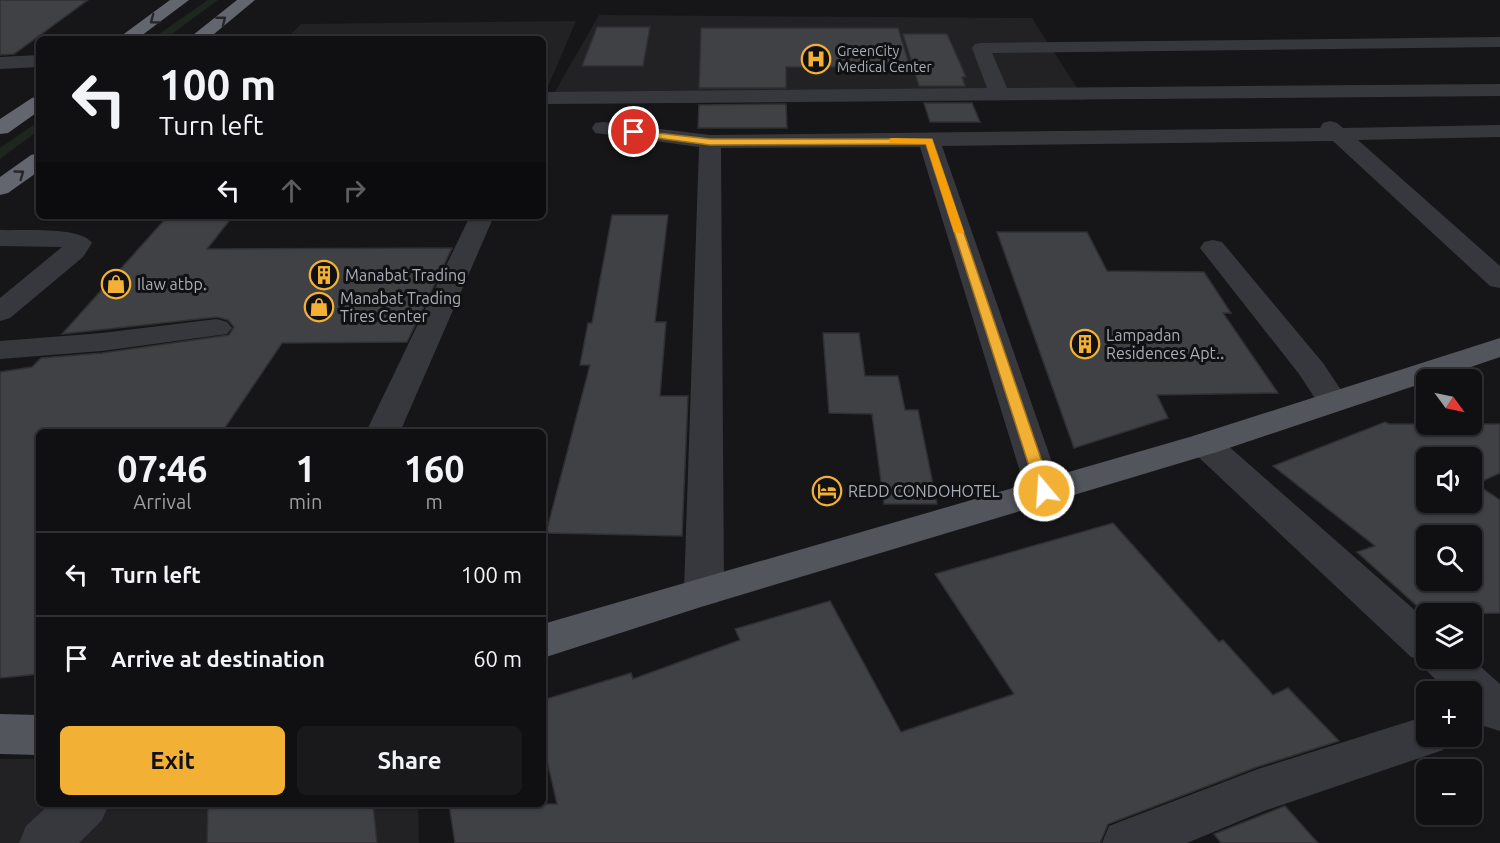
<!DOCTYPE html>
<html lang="en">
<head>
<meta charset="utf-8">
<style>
  body { margin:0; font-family:Ubuntu,sans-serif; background:#19191b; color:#f1f3f6; height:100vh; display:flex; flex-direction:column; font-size:22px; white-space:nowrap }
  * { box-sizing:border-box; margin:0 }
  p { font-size:20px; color:#9c9d9f }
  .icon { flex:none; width:33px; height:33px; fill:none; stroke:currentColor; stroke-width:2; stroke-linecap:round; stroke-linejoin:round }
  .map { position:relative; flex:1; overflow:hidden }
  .sheet { position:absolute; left:36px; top:429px; width:510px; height:378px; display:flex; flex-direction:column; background:#101012; border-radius:9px; box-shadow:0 2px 4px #0004,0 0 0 2px #303032 }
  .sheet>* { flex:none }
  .hud { position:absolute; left:36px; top:36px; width:510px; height:183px; border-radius:9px; box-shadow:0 2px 4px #0004,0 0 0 2px #303032; background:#101012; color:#f1f3f6; overflow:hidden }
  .needle { width:39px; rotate:123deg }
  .controls { position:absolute; left:1416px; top:369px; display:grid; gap:12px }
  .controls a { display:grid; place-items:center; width:66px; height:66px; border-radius:9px; background:#101012; box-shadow:0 2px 4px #0004,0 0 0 2px #303032; font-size:30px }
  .pin { position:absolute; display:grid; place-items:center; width:51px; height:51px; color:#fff; margin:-26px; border:3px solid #fff; border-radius:50%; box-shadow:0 2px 6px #0007 }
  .me { position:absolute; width:66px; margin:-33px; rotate:342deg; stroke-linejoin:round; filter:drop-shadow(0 0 4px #0008) }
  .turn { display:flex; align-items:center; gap:21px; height:126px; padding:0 24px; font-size:27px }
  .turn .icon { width:78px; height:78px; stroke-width:2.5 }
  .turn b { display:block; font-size:42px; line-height:51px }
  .lanes { display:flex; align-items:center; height:57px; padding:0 24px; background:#0003; justify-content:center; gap:30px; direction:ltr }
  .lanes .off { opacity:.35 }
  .eta { display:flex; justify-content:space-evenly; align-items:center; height:102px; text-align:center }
  .eta b { font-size:36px; font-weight:700; line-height:42px }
  .action { display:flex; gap:12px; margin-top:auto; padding:12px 24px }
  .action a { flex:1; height:69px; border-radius:9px; background:#f2b134; color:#111; font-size:24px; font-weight:700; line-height:69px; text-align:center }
  .action a+a { background:#19191b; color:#f1f3f6 }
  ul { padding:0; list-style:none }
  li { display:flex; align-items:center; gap:18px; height:84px; padding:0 24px; border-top:2px solid #303032 }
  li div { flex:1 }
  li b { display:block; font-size:22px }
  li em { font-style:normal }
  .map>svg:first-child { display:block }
</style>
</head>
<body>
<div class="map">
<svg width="1500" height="843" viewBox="0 0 1500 843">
  <rect width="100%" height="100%" fill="#161618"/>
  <path fill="#222225" d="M599,15l433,3 53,82 -537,4z
    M576,21l-33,77v-59h-257l15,-15z
    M0,759h39v45h379l1,39h-419z"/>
  <path fill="#1e261f" d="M208,0h10l-53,39h-13z
    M39,121v9l-39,29v-11z"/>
  <path fill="#404145" stroke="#303034" stroke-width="1.5" fill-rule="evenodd" d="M0,0h88l-74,54 -14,1z
    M597,27h53l-7,39h-61z
    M701,28h197l12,39h-124v21h-87z
    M903,34h44l19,43h-4l3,9h-46z
    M924,103h48l8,19h-50z
    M786,104l1,24h-89l1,-23z
    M612,215h56l-13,107h11l-6,74h28l-6,140 -136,-3 44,-168h-10l8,-42h4z
    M168,216h65l-26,33 245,-1 -45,94 -125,1 -60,89h-183v242l-39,4v-306l32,-5 9,-9 61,-5 127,-18 5,-8 -6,-7 -11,-3 -155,17z
    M997,232h90l20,39 97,1 27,41h-8l55,80 -121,2 11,23 -94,30z
    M823,333h36l6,43h33l7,34h13l19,94h-53l-12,-90 -43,-1z
    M1385,422l4,2h111v49l-24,11 24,16v113l-74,1 -69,-62 18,-6 -102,-80zM1426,458h46v44h-46zM1426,536h46v44h-46z
    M1113,523l106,119 4,-2 50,55 15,-7 51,53 -82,26 -149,57 -8,19h-645l-6,-39h108l-14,-61v-43l88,-27 2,6 107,-39 -5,-11 95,-28 71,131 113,-38 -79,-120z
    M208,804h165l4,39h-170z
    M1285,806l33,37h-97l-7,-9z"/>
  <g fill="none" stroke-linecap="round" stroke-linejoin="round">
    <path fill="#37383d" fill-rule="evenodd" d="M1500,37v10l-508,6 15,35 493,-4v12l-957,8v-12l444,-4 -15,-40 3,-4 6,-1z
      M39,55v12l-39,2v-12z
      M1330,121l7,2 6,5 157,-3v12l-142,3 142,126v22l-10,-2 -157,-145 -391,5 120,345 -5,9 -13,3 -13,-3 -5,-9 -106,-344 -199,1 3,443 -6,11 -14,4 -14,-4 -6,-11 15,-444 -96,-13 -8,-1 -3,-5 3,-5 8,-1 107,13 610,-7 3,-5z
      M470,216h24l-94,216h-34z
      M0,230c21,1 80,-4 92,13l-9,14 -73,61 -10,3v-23l62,-51 -62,-1z
      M1213,240l9,2 101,121 26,39 -5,7 -11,3 -11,-3 -23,-35 -99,-126 4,-6z
      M217,319l10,3 5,6 -5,6 -125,17 -102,8v-18l102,-8z
      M1205,433l12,3 209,184v38h45l29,26v47l-16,-5 -12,-12v-22h-24l-22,-22 -5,-10 -10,-3 -218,-205 -5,-8 5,-8z
      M1426,716v20h24l-7,14 -179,61 -77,32h-85l7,-17 18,-7 131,-50z
      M50,804h59l-7,16 -23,23h-60l7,-17z"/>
    <path fill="#53555c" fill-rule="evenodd" d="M1500,338v19l-67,23h-7v2l-209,70 -513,154 -161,52v-34l650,-188z
      M0,714l39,1v40l-39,-1z"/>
    <path fill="#63666e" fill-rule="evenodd" d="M170,0h19l-52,39h-20z
      M237,0h18l-47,39h-20z
      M39,96v15l-31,22 -8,1v-15l32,-21z
      M39,153v18l-31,22 -8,2v-18l31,-22z"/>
  </g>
  <defs><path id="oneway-chevron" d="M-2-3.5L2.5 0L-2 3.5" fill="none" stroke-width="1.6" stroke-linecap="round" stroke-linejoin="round" transform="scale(1.5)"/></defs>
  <g stroke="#26262a">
    <use href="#oneway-chevron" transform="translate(154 20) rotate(144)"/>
    <use href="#oneway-chevron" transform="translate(222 20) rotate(-38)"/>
    <use href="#oneway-chevron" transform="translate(20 174) rotate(-36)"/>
  </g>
  <path fill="#f2b134" stroke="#9d7322" stroke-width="1.5" d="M631,130l79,9h222l120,352 -2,4h-11l-2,-4 -111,-347 -216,1 -76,-10 -4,-3z"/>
  <path fill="#f59e0b" d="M892,138l40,1 32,93 -1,2 -9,-2 -28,-88 -37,-1v-4z"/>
  <defs>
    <g id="hospital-ring" transform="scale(1.5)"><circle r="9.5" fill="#111113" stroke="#f2b134" stroke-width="1.5"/><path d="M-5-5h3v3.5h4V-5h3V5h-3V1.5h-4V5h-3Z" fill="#f2b134"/></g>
    <g id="building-ring" transform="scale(1.5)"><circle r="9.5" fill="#111113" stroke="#f2b134" stroke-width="1.5"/><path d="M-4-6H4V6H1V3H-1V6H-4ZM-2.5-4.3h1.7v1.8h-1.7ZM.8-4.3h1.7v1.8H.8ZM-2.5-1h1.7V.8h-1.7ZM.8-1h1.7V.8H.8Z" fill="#f2b134"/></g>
    <g id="shop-ring" transform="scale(1.5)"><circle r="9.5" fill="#111113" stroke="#f2b134" stroke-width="1.5"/><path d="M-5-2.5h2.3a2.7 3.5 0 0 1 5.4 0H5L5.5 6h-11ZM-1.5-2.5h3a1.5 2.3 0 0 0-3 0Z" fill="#f2b134"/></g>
    <g id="hotel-ring" transform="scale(1.5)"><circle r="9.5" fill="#111113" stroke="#f2b134" stroke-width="1.5"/><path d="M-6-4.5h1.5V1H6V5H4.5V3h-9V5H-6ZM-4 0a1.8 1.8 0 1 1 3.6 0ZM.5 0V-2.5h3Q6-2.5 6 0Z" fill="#f2b134"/></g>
  </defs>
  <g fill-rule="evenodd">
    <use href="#hospital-ring" x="816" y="59"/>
    <use href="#building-ring" x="324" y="275"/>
    <use href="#shop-ring" x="116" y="284"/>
    <use href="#shop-ring" x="319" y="307"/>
    <use href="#building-ring" x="1085" y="344"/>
    <use href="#hotel-ring" x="827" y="491"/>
  </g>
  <g text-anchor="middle" stroke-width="6" stroke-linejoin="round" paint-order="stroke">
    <g font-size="14" fill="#a8adb8" stroke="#111113" text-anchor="start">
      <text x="837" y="56">GreenCity<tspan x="837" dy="16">Medical Center</tspan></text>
    </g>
    <g font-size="16" fill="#a8adb8" stroke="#111113" text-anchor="start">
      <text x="345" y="281">Manabat Trading</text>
      <text x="137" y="290">Ilaw atbp.</text>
      <text x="340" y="304">Manabat Trading<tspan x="340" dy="18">Tires Center</tspan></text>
      <text x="1106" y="341">Lampadan<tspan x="1106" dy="18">Residences Apt..</tspan></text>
      <text x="848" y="497">REDD CONDOHOTEL</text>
    </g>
  </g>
</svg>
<div class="controls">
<a><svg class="needle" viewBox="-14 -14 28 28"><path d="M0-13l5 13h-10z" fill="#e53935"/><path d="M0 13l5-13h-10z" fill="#9c9d9f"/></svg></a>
<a><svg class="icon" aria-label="sound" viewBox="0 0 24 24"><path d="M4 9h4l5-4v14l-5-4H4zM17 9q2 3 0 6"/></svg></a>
<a><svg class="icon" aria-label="search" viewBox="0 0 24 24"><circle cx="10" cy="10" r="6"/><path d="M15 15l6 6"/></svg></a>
<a><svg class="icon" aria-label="layers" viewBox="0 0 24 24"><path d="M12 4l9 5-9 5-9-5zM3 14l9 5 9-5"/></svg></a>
<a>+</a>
<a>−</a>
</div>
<div class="pin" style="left:634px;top:132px;background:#d93025"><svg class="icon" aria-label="arrive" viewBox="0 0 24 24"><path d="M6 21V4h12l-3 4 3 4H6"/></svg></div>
<svg class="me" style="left:1044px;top:491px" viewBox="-20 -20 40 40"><circle r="17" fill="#f2b134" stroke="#fff" stroke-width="3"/><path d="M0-11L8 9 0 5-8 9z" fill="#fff"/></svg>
<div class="hud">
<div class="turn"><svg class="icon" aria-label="left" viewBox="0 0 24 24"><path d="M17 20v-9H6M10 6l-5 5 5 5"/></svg><div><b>100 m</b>Turn left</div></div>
<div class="lanes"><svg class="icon" aria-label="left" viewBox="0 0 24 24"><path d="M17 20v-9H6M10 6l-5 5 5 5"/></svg><svg class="icon off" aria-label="ahead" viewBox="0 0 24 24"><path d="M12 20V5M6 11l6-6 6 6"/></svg><svg class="icon off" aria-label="right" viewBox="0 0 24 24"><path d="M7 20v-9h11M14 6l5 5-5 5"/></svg></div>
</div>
<section class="sheet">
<div class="eta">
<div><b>07:46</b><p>Arrival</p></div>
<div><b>1</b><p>min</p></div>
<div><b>160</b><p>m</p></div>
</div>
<ul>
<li><svg class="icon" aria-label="left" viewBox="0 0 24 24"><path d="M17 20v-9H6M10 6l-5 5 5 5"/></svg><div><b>Turn left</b></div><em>100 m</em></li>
<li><svg class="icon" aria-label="arrive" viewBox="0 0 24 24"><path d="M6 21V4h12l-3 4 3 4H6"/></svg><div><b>Arrive at destination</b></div><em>60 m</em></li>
</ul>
<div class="action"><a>Exit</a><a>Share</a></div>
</section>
</div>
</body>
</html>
